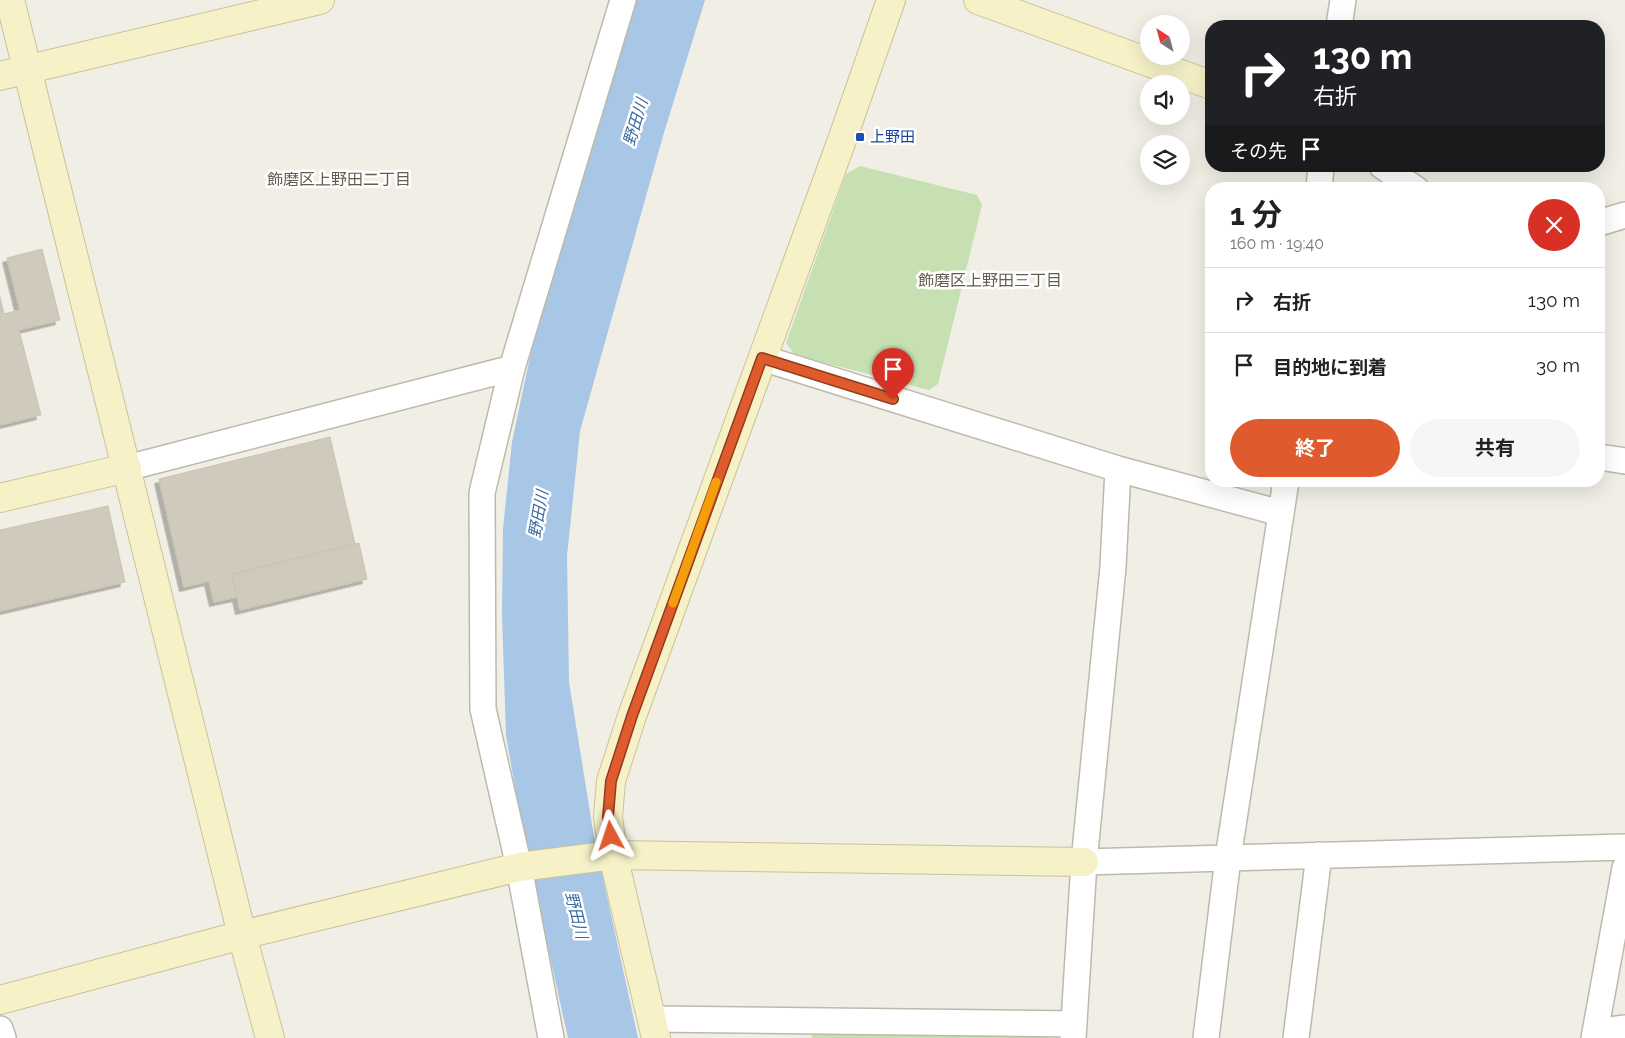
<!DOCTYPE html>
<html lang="ja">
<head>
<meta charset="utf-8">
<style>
  body { margin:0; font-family:Raleway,"Noto Sans JP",sans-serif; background:#f6f6f6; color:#222; height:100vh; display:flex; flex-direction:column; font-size:19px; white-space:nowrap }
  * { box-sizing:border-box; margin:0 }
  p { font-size:16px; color:#767676 }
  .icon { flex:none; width:28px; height:28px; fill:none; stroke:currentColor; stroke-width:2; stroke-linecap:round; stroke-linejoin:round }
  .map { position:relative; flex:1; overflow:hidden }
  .panel { position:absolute; left:1205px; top:182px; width:400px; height:305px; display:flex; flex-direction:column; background:#fff; border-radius:20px; box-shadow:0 5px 20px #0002 }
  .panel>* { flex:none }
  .banner { position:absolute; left:1205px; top:20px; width:400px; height:152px; border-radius:20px; box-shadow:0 5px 20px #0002; background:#202124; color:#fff; overflow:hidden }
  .needle { width:32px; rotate:324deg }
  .tools { position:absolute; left:1140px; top:15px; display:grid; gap:10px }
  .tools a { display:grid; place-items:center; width:50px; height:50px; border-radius:50%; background:#fff; box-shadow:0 5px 20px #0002; font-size:25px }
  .pin { position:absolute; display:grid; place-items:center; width:42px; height:42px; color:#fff; margin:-51px -21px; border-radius:50% 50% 50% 0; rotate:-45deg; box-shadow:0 0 5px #0007 }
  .pin .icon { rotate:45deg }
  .me { position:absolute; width:55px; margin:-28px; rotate:355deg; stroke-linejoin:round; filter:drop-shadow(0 0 4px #0008) }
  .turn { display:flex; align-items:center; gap:18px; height:105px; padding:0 25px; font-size:22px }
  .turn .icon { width:65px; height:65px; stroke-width:2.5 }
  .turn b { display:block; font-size:35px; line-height:42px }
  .then { display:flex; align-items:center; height:48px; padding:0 25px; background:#0003; gap:10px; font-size:19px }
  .round { display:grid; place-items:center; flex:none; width:52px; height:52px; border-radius:26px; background:#f6f6f6 }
  .head { display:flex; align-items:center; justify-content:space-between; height:85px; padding:0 25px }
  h1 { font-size:30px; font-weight:700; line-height:38px }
  .primary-button { display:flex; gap:10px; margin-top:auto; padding:10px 25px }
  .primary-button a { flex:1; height:58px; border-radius:30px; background:#df5b2d; color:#fff; font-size:20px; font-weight:700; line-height:58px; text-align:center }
  .primary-button a+a { background:#f6f6f6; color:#222 }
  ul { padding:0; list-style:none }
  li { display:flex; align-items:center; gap:15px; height:65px; padding:0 25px; border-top:1px solid #e0e0e0 }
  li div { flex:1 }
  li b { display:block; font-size:19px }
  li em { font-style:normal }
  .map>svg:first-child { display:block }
</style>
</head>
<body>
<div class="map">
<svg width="1625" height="1038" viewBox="0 0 1625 1038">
  <defs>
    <filter id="shadow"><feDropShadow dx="-4.5" dy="4.5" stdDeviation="0" flood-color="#0004"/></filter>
  </defs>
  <rect width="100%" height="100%" fill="#f0eee5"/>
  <path fill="#c6e0b2" d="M860,166l117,29 5,10 -44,179 -9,6 -134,-35 -9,-12 60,-169z
    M820,1029l226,7 2,2h-236v-4z"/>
  <path fill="#a8c6e6" d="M634,0h71l-42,136 -83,295 -13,125 2,126 25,155 44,201h-70l-43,-195 -19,-107 -4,-122 1,-85 9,-87 22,-104z"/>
  <path fill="#d0cabc" stroke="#cac3b0" filter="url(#shadow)" d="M42,249l18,71 -41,10 22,85 -41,10v-128l4,17 16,-4 -13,-52z
    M330,437l25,107 -123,30 5,23 -23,5 -5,-21 -25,6 -25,-108z
    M108,506l17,76 -125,29v-81z
    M359,543l8,36 -127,31 -8,-36z"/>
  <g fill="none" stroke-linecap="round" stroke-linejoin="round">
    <g stroke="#bdb9ac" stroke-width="28">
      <path id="street" d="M1339,26l4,-26
        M1382,166l34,23
        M1319,189l2,-23
        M1599,223l26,-8
        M762,358l356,111 162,44
        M1599,457l26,4
        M127,468l385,-100
        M1084,862l541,-15
        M652,1019l422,5
        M0,1029l3,9
        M1595,1032l30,-4
        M551,1038l-32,-171 -36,-158 -1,-216 30,-125 111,-368
        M1073,1038l11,-176 29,-295 5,-98
        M1206,1038l22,-180 58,-377
        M1296,1038l23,-183
        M1594,1038l31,-170"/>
    </g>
    <g stroke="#cac399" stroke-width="30">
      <path id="secondary" d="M10,0l232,935 28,103
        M978,0l233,85
        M0,76l320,-76
        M0,498l127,-30
        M0,1000l242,-65 277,-68 94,-12 471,7
        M656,1038l-43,-183 -5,-38 3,-36 21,-65 210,-576 49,-140"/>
    </g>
    <use href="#street" stroke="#fff" stroke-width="25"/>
    <use href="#secondary" stroke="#f7f1c8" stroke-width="28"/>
  </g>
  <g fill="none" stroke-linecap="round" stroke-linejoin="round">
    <g stroke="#913b1d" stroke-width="12">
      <path id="route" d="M611,836l-3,-19 3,-36 21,-65 130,-358 131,41"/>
    </g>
    <use href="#route" stroke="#df5b2d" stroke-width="9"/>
    <path stroke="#f59e0b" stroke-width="9" d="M673,603l43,-121"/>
  </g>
  <rect fill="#1a4fb4" stroke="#fff" stroke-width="2" x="855" y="132" width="10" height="10" rx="2.5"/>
  <g text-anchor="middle" stroke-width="5" stroke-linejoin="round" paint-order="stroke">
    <g font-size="15" fill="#164399" stroke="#fff" text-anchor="start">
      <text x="870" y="142">上野田</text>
    </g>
    <g font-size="16" font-style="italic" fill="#3c6b9f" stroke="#fff">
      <text transform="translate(635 122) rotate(-73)" y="6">野田川</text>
      <text transform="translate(538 514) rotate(-80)" y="6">野田川</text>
      <text transform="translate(577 915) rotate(76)" y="6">野田川</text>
    </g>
    <g font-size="16" fill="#635d4e" stroke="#fff">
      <text x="339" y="185">飾磨区上野田二丁目</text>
      <text x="990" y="286">飾磨区上野田三丁目</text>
    </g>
  </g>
</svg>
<div class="tools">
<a><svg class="needle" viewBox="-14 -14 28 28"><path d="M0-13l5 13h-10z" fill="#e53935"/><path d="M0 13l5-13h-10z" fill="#767676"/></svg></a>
<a><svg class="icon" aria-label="sound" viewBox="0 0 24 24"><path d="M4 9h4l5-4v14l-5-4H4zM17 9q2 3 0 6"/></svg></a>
<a><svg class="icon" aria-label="layers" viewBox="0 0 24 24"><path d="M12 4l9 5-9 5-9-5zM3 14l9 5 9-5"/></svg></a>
</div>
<div class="pin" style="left:893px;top:399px;background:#d93025"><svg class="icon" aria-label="arrive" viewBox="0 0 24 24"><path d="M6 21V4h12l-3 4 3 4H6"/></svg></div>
<svg class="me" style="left:611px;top:836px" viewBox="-20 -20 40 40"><path d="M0-17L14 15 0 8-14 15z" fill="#df5b2d" stroke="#fff" stroke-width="4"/></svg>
<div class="banner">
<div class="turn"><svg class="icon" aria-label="right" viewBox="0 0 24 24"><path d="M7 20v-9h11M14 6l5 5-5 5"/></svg><div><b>130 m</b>右折</div></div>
<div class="then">その先<svg class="icon" aria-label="arrive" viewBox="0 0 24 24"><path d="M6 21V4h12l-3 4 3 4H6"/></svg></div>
</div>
<section class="panel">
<div class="head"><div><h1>1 分</h1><p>160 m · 19:40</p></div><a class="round" style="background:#d93025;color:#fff"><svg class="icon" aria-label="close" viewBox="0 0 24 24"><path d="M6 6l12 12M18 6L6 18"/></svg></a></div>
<ul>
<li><svg class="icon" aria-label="right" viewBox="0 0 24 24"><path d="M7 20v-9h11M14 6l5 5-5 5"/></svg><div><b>右折</b></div><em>130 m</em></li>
<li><svg class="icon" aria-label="arrive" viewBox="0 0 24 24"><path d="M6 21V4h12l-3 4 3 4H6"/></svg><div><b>目的地に到着</b></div><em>30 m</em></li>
</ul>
<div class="primary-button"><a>終了</a><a>共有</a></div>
</section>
</div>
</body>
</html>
